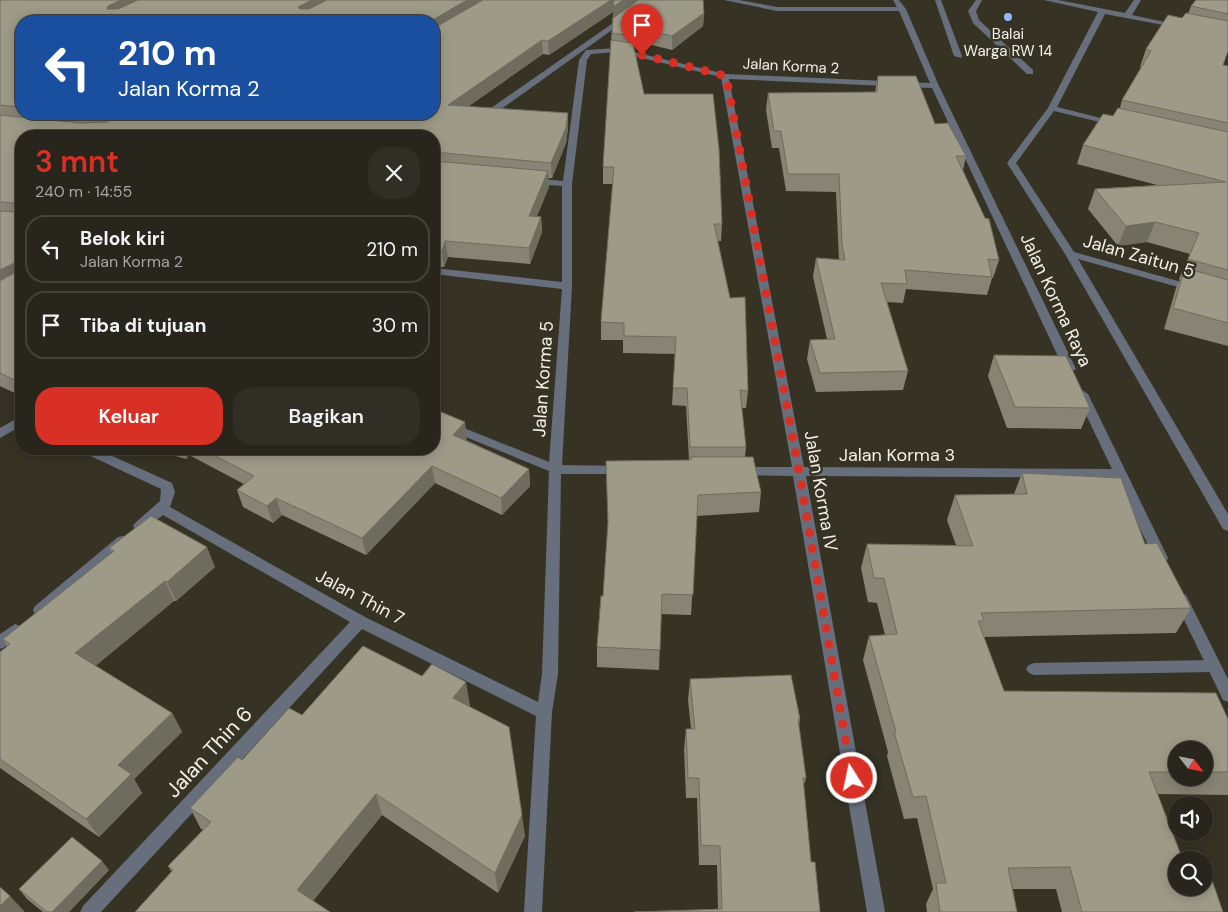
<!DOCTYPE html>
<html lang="id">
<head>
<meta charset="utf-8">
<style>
  body { margin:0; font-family:"DM Sans",sans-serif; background:#302e25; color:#f1f3f6; height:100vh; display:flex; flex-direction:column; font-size:19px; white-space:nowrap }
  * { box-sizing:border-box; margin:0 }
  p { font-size:16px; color:#a5a5a3 }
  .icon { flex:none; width:28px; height:28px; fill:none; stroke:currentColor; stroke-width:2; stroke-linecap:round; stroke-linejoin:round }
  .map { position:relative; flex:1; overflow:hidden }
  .drawer { position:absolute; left:15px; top:130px; width:425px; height:325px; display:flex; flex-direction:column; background:#28261c; border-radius:20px; box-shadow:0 2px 12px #0003,0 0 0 1px #44433b }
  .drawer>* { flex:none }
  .hud { position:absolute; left:15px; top:15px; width:425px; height:105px; border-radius:20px; box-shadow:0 2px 12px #0003,0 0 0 1px #44433b; background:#1a4fa0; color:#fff; overflow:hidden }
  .needle { width:32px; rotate:122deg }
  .buttons { position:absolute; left:1168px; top:741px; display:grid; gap:10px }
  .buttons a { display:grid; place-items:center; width:45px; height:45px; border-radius:50%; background:#28261c; box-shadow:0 2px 12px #0003,0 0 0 1px #44433b; font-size:25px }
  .pin { position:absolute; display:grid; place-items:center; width:42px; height:42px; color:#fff; margin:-51px -21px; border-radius:50% 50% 50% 0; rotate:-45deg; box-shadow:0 0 5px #0007 }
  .pin .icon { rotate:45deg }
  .me { position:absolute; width:55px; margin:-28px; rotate:350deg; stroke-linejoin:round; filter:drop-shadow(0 0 4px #0008) }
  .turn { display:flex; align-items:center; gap:18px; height:105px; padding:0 20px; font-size:22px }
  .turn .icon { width:65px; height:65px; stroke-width:2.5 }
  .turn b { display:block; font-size:35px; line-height:42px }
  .round { display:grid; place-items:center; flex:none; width:52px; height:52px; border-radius:20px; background:#302e25 }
  .overview { display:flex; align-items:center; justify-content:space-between; height:85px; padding:0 20px }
  h1 { font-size:30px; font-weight:600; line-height:38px; color:#d93025 }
  .button { display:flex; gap:10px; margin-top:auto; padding:10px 20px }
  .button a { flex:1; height:58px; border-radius:20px; background:#d93025; color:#fff; font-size:20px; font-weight:600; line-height:58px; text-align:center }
  .button a+a { background:#302e25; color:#f1f3f6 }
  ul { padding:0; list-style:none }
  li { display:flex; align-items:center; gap:15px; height:68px; margin:0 10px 8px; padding:0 10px; border:2px solid #44433b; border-radius:20px }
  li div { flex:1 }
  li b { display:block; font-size:19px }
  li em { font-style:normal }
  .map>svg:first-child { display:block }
</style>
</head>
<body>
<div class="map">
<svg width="1228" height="912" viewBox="0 0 1228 912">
  <rect width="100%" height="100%" fill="#363325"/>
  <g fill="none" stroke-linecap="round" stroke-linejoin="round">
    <path fill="#676f7d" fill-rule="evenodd" d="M976,0h6l-6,11 3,9 54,50v4h-6l-54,-51 -5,-12z
      M1213,660l5,2 3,4 -3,4 -5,2 -179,3 -5,-2 -3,-4 3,-4 5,-2z"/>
    <path fill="#676f7d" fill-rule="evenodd" d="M646,0h8l-157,112h-6v-4z
      M724,0h15l38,7h120l-4,-7h6l7,9 33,77 137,283 -6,4 -6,-4 -132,-281 -203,-9 75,388 308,2 -36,-75 6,-4 6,4 80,164 -2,4 -5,1 -5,-1 -40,-84 -310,-2 79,436h-18l-74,-436 -54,-1 -4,-1 -2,-3 2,-3 4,-1h53l-71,-390 -104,-25 -26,2 -4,6 -15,124v102l-10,179 60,1 4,1 2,3 -2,3 -4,1h-61l-3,200 -6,38 -10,200h-18l12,-196 -174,-87 -261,283h-21l3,-6 267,-284 -187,-107 -18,14h-10l-2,-3 2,-3 25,-22 1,-12 -79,-37 -2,-3h17l75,34 3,9 -5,15 195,110 173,85 4,-28 7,-203 -115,-47v-8l115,46 13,-173 -128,-15v-6l128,14v-96l-29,-2 -5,-3 5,-3 30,3 16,-121 7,-10 31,-2 108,26 205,9 -31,-72h-122z
      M935,0h6l21,56 -1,2 -7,-2z
      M1044,0h14l67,13 9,-13h7l-9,15 51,11 -4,2 -74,-14 -48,93 63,16 -4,3 -62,-15 -38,52 58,89 154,43v6l-150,-42 150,255v17l-5,-2 -158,-275 -58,-91 41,-55 50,-96z
      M21,416v10l-21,12v-10z
      M123,536l5,1 2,4 -2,4 -83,69 -5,2 -5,-2 -2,-4 2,-4 83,-69z
      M1181,593l5,2 42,84v23l-5,-2 -49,-101 2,-4z
      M15,624l5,2 2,4c-4,8 -14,16 -22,19v-15z"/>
  </g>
  <path fill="#878475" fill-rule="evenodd" d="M0,0l704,13 -1,13 -31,24 -40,-10v3l12,51 78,130 -1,17h-3l30,150 -2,17h-5l5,39 -1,10 16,35 -2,20 -62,4 -6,99 -30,-1 -2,56 -62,-3v-20l6,-51 86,-136 -3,-54 -14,-1 3,-51 -52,-1v-13h-22v-18l12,-138h-10v-17l10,-155 -64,43 -6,-1 -74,52 99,22 -2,15 -14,35h-4l1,9 -12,29 4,1 1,15 -12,32 -82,-7 -4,10h-5l2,10 -7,19v-160h-413v260l-21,-10zM21,21l413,93h-413z
    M1228,0v51l-5,14 5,1v280l-64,-17 12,-41 4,-8 -1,-1 11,-25 -43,-12 -29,4 -30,-37 7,-20 62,-4 -80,-21 6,-19 30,-29 7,-8 2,-8 19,-32 -1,-1 6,-18 42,-35 3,-8z
    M878,76l57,48 31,32 -3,14 36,90 -6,18h-1l-5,17 -81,-6 -3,14 -16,-1 21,69 -5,19 -87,2 -9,-33 3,-19 17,-1 -14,-62 3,-19 23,2 -3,-68 -50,-1 -7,-43h-7l-6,-38 2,-17 107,-1z
    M994,355l96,53 -9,21 -74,-1 -19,-52z
    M467,439l-1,1 63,29 1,17 -28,29 -67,-32 -69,72 -84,-40 -9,8 -30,-16 -6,-17 7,-6 -55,-29 -3,4 -34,-10h282z
    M1022,473l123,71 46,64 -15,25 -192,4 20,54 224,28v76l-70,-1 18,94 47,24h-161l-6,-23h-43l4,23h-90l-1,-8 7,-15 -16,-71 -13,1 -17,-63 1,-4 -25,-92 6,-24 16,-1 -8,-32 -9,-1 -7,-34 6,-24 89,1 -9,-25 8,-25 59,-1zM1176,750h28v28h-28z
    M109,548l106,19 -39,34h-2l-79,65 77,47 10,19 -48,47 8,14 -43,44 -99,-69v-116l7,-6 -4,-7 109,-86z
    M690,679l110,40 -1,7 7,52 -2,7 7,77 9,50 -102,-3 -1,-44h-18l-2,-67h-11l-2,-49 2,-20h5l-3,-29z
    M470,705l-2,1 57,130 -27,57 -116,-78 -69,86 -142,-30 -3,-5 35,-36 -2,-1 -11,-21 52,-48 60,-45z
    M109,870l-40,42h-26l-16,-13 -8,-10z"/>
  <path fill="#6e6c5f" d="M121,0h34l-43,19 -5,-10 1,-3z
    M312,0h27l-38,21 -3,-14z
    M467,0h24l-57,34v-13h-3z
    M611,0h32l-30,20v-8l-64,43 -1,-14z
    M704,13l-1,13 -31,24v-14z
    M542,40l1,14 -93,65 -2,-14z
    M568,113v15l-2,15 -14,35 -1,-15z
    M548,171l1,16 -19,45 -1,-16z
    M541,217l1,15 -12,32 -1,-16z
    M1155,222l-8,20 -29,4 8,-20z
    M445,241l3,16 -4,10 -2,-16z
    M438,260l3,17 -7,19v-23z
    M14,263l7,16 -21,11v-20z
    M465,422l2,17 -11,13 -3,-17z
    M182,449h4l3,6 -3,4z
    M432,466l3,17 -69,72 -4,-17z
    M529,469l1,17 -28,29 -1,-17z
    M276,498l6,17 -9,8 -6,-17z
    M207,547l8,20 -39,34 -9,-19z
    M165,581l9,20 -87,72 -12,-20z
    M466,682l4,23 -13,15 -4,-22z
    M172,713l10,19 -48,47 8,14 -43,44 -13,-18 32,-54z
    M376,794l6,21 -76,94 -9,-19z
    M522,815l3,21 -27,57 -3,-20z
    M102,861l7,9 -40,42h-17z
    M10,896l15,16h-25v-6z"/>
  <path fill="#9d9a88" stroke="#6e6c5f" d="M0,0h121l-13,6 -1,3h11l20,-9h174l-14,7 2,2h9l18,-9h140l-36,21h-410v86l-21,-2z
    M483,0h128l-63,41 -6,-1 -94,65 120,8 -2,15 -15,35 -117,-11v-16h-413v247l-21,-10v-92l14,-8v-10l-14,7v-59l15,1 -1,-9 -14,-1v-87l81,8 27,-1 -4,-6 -25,-2h355v-86z
    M614,0h9l-10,7z
    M638,0h65l1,13 -32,23 -42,-11 2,11 -20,-3 1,-15z
    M1196,0h32v14l-37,-8z
    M1186,13l42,8v30l-5,14 5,1v57l-106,-23 29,-49 -5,-2 22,-34 14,3z
    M611,40l22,3 11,51h69l6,55 3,75h-8l16,74 15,-1 3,94 -8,-1 6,57h-56l-3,-59h-14l3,-51 -52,-1v-13l-23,-1 13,-155h-11z
    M878,76h38l19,48 13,-1 18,33h-10l29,62 4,1 10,41 -11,-1 4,18 -87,-7 2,14 -26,-1 27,88 -88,2 -10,-33 25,-1 -19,-81 29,2 -3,-16 -3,-70h-51l-7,-43h-7l-6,-38 109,-1z
    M1118,108l110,24v138l-40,-11 11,-26 -44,-11 -29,4 -31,-37 131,-7 -143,-37 20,-31 10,2z
    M434,161l114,10 -19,45 12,1 -12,31 -84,-7 -3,10h-8z
    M434,260h4l-4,13z
    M1185,268l43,12v43l-55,-15z
    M994,355l72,1 24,52 -75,-1z
    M434,409l31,13 -12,13 76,34 -28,29 -69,-32 -70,72 -86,-40 -9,8 -30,-16 17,-14 -52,-27h232z
    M691,457h62l8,35 -63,3 -5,100 -31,-1 -2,56 -63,-3 4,-51h2l5,-74 -2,-61 85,-1z
    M1022,473l99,5 24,66 12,-1 34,65 -210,5 3,8h-6l26,70 212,2 12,26v53h-24v-22h-28v22h-27l34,88h-7v28h28v-8h8l11,32h-141l-12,-45 -62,1 9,44h-77l-4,-29h10l-20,-87 -13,1 -19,-65h2l-27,-96 28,-2 -13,-56h-10l-7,-34 106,2 -18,-51 72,-1z
    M151,516l56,31 -40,35 -2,-1 -90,72 97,60 -54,52 13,9 -45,45 -86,-60v-107l10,-8 -7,-5 111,-88 -5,-3z
    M363,646l59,30 10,-12 34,18 -13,16 56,29 13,88 -27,58 -119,-79 -79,96 33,22h-195l38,-42 -5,-4 43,-44 -21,-14 48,-51 4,3 47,-52 13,7z
    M791,675l9,44h-2l8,59h-3l8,84h4l5,50h-186l88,-3 -2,-63 -19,-1 -2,-67h-11l-2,-49h9l-5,-50z
    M72,837l30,24 -50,51h-5l-28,-23z
    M0,887l10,9 -10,10z"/>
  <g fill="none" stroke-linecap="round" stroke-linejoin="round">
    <path stroke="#d93025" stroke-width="9" stroke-dasharray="0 16.2" d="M642,55l84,21 73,396 53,306"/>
  </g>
  <circle fill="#92b7fd" stroke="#363325" stroke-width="2" cx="1008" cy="17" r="5"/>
  <g text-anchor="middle" stroke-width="5" stroke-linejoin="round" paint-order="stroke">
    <g font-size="15" fill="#f2f0e7" stroke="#363325">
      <text x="1008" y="39">Balai<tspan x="1008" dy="17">Warga RW 14</tspan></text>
    </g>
    <g font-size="15" fill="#f2f0e7" stroke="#363325">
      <text transform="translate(791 66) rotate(3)" y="5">Jalan Korma 2</text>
    </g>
    <g font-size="18" fill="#f2f0e7" stroke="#363325">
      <text transform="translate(1139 256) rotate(16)" y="6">Jalan Zaitun 5</text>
      <text transform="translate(1056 300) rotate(65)" y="6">Jalan Korma Raya</text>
      <text transform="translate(543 379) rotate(-86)" y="6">Jalan Korma 5</text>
      <text x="897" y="461">Jalan Korma 3</text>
      <text transform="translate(821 491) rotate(80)" y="6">Jalan Korma IV</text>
      <text transform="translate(360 597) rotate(28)" y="6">Jalan Thin 7</text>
    </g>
    <g font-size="21" fill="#f2f0e7" stroke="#363325">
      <text transform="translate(209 752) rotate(-47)" y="7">Jalan Thin 6</text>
    </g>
  </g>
</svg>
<div class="buttons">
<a><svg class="needle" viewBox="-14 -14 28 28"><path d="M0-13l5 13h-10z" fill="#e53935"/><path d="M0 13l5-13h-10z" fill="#a5a5a3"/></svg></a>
<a><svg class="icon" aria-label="sound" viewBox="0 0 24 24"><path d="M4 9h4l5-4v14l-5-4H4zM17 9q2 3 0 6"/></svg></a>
<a><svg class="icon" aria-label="search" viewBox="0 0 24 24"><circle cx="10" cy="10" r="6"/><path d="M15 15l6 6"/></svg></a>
</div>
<div class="pin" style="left:642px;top:55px;background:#d93025"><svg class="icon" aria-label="arrive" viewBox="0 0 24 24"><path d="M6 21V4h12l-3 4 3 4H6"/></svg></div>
<svg class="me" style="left:852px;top:778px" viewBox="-20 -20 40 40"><circle r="17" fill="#d93025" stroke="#fff" stroke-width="3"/><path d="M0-11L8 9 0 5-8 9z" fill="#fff"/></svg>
<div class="hud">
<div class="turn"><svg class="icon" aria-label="left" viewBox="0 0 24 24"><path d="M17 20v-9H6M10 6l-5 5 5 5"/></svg><div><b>210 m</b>Jalan Korma 2</div></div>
</div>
<section class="drawer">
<div class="overview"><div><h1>3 mnt</h1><p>240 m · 14:55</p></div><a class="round"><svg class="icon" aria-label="close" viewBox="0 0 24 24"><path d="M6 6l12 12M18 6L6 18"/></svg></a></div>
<ul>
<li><svg class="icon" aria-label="left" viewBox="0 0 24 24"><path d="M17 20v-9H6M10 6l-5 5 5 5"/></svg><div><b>Belok kiri</b><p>Jalan Korma 2</p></div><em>210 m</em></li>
<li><svg class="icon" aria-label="arrive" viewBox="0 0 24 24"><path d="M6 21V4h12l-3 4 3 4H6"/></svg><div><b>Tiba di tujuan</b></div><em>30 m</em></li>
</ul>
<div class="button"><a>Keluar</a><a>Bagikan</a></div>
</section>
</div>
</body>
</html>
